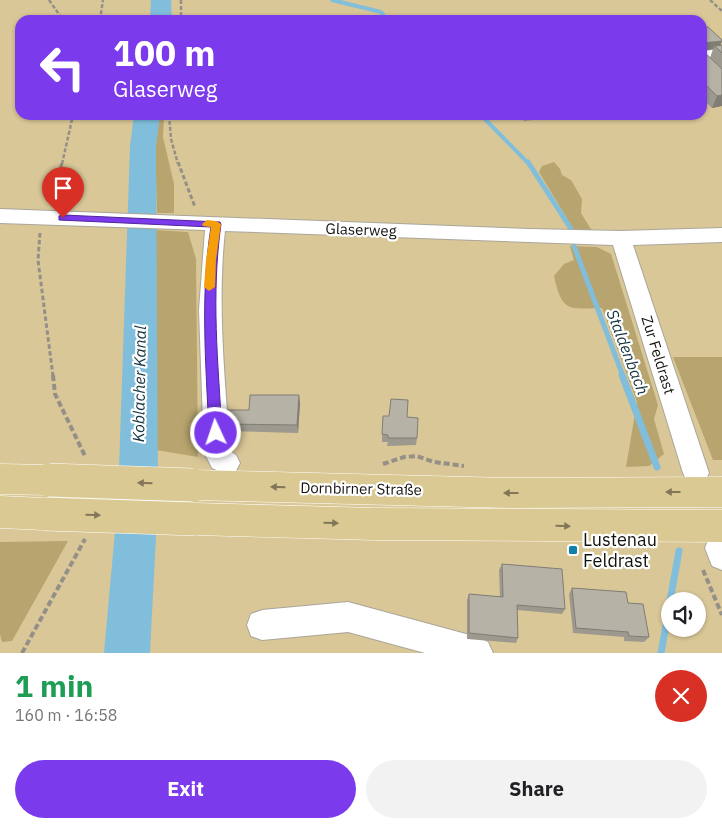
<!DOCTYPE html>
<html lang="en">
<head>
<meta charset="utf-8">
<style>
  body { margin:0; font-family:"IBM Plex Sans",sans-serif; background:#f2f2f2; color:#202124; height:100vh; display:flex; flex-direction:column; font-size:19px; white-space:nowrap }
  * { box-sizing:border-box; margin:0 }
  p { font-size:16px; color:#757577 }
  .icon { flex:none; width:28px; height:28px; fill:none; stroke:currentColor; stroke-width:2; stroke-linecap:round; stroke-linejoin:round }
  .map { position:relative; height:653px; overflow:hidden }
  .sheet { display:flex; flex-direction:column; background:#fff; flex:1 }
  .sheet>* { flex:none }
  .guide { position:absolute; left:15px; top:15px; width:692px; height:105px; border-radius:15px; box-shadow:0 1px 4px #0004; background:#7c3aed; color:#fff; overflow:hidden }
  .tools { position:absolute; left:661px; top:592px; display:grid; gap:10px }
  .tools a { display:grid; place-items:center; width:45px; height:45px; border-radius:50%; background:#fff; box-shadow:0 1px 4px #0004; font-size:25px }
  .pin { position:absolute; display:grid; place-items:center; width:42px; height:42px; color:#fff; margin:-51px -21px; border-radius:50% 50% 50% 0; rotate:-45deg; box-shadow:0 0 5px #0007 }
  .pin .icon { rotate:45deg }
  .me { position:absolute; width:55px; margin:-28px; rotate:357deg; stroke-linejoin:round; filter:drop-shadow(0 0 4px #0008) }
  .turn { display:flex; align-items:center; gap:18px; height:105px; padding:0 15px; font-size:22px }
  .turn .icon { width:65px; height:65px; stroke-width:2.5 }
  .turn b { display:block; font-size:35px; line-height:42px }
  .round { display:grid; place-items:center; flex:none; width:52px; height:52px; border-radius:26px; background:#f2f2f2 }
  .summary { display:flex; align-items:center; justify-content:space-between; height:85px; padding:0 15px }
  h1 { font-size:30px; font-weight:800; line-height:38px; color:#1e9e55 }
  .button { display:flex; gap:10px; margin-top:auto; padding:10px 15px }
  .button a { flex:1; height:58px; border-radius:30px; background:#7c3aed; color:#fff; font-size:20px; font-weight:800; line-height:58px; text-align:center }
  .button a+a { background:#f2f2f2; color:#202124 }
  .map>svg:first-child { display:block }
</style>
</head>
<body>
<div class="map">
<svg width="722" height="653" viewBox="0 0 722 653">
  <rect width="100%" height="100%" fill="#e5e0d4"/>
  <path fill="#d9c797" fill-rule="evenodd" d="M0,0h722v653h-580l10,-185h-24l-17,185h-111zM20,20h682v95h-682zM670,601h28v28h-28z"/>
  <path fill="#b7a46e" d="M156,115h8l-1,22 11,47v29h-17l-2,-68z
    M554,162l6,7 2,6 9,5 11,19 -1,14 11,18 -18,-1 -35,-58 3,-6z
    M155,230l33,2 8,27 2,198 -42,-7z
    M570,246l27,1 14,7 47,151 -4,14 10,35 -15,12 -23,1 11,-65 -35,-94c-34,1 -40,4 -48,-32l10,-12 10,-4z
    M673,357h49v103h-9z
    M68,541l-56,100 -10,1 -2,-8v-92z"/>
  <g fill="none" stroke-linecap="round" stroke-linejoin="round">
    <path stroke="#81bedb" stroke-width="4" d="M332,0l49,12 6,8
      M481,115l48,49"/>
    <path stroke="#81bedb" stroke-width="5" d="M528,162l43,67
      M574,246l49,130"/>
    <path stroke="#81bedb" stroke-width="7" d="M622,375l35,92
      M670,601l9,-50
      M661,653l9,-50"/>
    <path fill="#81bedb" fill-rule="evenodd" d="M151,0h20l1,20h-22z
      M134,115h26l-4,31 2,352 -8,155h-46l14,-155 12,-352z"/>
    <g stroke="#aaa69b" stroke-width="2">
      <path id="minor" d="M722,49v10l-20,2v-10z
        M0,209l529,20 92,2 101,-3v14l-89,3 76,228 -4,8 -9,4 -9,-4 -4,-8 -70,-228 -388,-14c-8,74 0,147 5,220l6,4 4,8 -4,8 -9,4 -15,-7 -8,-16 -5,-142 6,-80 -205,-7z
        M719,534l3,2v34l-10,-4 -7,-18 4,-10z
        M348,602l129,35 11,5 5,11h-68l-77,-21 -86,8 -11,-4 -4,-11 4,-11 11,-4z"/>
    </g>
    <g stroke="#fff" stroke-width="1">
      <path id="major" d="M0,464l49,1 11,5 5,10 -5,10 -11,5 -49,-1z
        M193,470l316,8 213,-1v30l-213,1 -316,-8 -12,-5 -4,-10 4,-10z
        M0,496l44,2 12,5 5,11 -5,11 -12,5 -44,-2z
        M195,503l180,5 347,2v32l-347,-2 -180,-5 -12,-5 -5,-11 5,-11z"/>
    </g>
    <path stroke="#949087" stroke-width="2.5" stroke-dasharray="4 2" stroke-linecap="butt" d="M49,0l14,20
      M181,0v20
      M710,0l12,11
      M100,20l3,-20
      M169,115l2,24 7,25
      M62,164l11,-49"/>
    <path stroke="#949087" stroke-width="3" stroke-dasharray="4.5 2.5" stroke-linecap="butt" d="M178,162l17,45
      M53,202l9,-40
      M40,233l-2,27 15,116"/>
    <path stroke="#949087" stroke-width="4" stroke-dasharray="6 3" stroke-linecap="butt" d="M53,375l2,19 30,62
      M383,464l21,-7 13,-1 17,6 30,4
      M703,570l19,45
      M22,653l63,-114"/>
    <use href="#minor" fill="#fff" fill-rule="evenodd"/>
    <use href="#major" fill="#dbc993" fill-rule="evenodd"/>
    <g stroke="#fff" stroke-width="34" stroke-linecap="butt">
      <path id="major-bridge" d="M49,480l144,5
        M44,514l151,5"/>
    </g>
    <use href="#major-bridge" stroke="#dbc993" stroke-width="33"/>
  </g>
  <path fill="#9d998f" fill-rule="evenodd" d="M702,28l19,17h1v61l-10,2 -10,-10zM713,49l-3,9 -7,-7z
    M521,115h50v1l-47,5z
    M300,403l-2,30 -72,-2 -2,-7 25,-14z
    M407,417l10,21 -1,7 -29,1 1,-4h-6v-8z
    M502,564l63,45 -3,5 -45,-4 1,28 -2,5 -49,-4v-39l2,-6 31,3 -1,-27z
    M572,588l56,15 21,34 -5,5 -20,-1v-4l-51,-4 -4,-39z"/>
  <path fill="#7f7d74" d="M722,41l-3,8 -4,-3 -2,3 -11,2v-8z
    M722,95v11l-10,2 5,-12z
    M299,395l1,8 -2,30 -1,-8z"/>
  <path fill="#b6b2a6" stroke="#7f7d74" d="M708,27l14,13v1l-20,2v-15z
    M722,45v8l-7,-7z
    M702,50l20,19v26l-5,1 -15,-15z
    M250,395h49l-2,30 -73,-1 2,-14h23z
    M391,399l17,1 -1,17 11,1 -1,20h-29v-3l-6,-1 1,-18h6z
    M502,564l60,5 3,40 -48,-4 1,33 -49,-5v-39l34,3z
    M572,588l54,4 2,11 15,1 6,33 -20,-1 -1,-4 -52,-4z"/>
  <defs><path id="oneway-solid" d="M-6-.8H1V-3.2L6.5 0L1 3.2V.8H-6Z" transform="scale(1.25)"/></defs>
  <g fill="#817758">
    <use href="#oneway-solid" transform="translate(145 483) rotate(-178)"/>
    <use href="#oneway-solid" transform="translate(278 487) rotate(-178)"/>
    <use href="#oneway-solid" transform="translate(673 492) rotate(180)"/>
    <use href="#oneway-solid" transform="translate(511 493) rotate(-180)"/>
    <use href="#oneway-solid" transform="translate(93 515) rotate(2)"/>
    <use href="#oneway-solid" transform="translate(331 523) rotate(2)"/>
    <use href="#oneway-solid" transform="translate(563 526) rotate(1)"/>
  </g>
  <path fill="#7c3aed" stroke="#51269a" d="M63,215l157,7 1,2c-10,72 -3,137 1,209l-2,4 -4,1 -5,-1 -2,-4c-3,-69 -9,-137 2,-206l-152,-7v-4z"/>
  <path fill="#f59e0b" d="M207,220l9,1 5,3 -5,36 -1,27 -6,4 -5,-4 2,-27 5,-33 -8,-1 -1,-2z"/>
  <rect fill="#1082a9" stroke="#fff" stroke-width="2" x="568" y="545" width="10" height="10" rx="2.5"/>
  <g text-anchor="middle" stroke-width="4.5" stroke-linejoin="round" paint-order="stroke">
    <g font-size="15" fill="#14130f" stroke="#fff">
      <text transform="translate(361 230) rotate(2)" y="5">Glaserweg</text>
      <text transform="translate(658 355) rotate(73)" y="5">Zur Feldrast</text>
      <text transform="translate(361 489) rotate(1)" y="5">Dornbirner Straße</text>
    </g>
    <g font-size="16" font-style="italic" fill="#153340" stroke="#fff">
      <text transform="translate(628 352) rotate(69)" y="6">Staldenbach</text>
      <text transform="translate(139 384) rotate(-89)" y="6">Koblacher Kanal</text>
    </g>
    <g font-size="18" fill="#14130f" stroke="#fff" text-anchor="start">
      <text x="583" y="546">Lustenau<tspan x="583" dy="21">Feldrast</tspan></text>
    </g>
  </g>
</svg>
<div class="tools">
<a><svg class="icon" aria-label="sound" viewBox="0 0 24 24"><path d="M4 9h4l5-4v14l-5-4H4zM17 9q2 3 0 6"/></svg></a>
</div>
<div class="pin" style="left:63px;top:218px;background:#d93025"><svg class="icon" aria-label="arrive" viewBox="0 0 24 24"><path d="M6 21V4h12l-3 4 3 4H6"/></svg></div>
<svg class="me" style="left:216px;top:433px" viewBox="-20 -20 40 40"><circle r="17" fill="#7c3aed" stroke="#fff" stroke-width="3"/><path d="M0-11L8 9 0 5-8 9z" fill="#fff"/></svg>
<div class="guide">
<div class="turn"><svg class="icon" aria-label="left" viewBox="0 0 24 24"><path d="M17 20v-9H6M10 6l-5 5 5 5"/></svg><div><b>100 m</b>Glaserweg</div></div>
</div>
</div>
<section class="sheet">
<div class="summary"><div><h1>1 min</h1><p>160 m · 16:58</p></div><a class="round" style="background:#d93025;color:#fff"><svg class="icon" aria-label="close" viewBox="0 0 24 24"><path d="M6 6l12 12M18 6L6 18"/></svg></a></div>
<div class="button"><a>Exit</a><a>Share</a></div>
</section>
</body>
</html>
